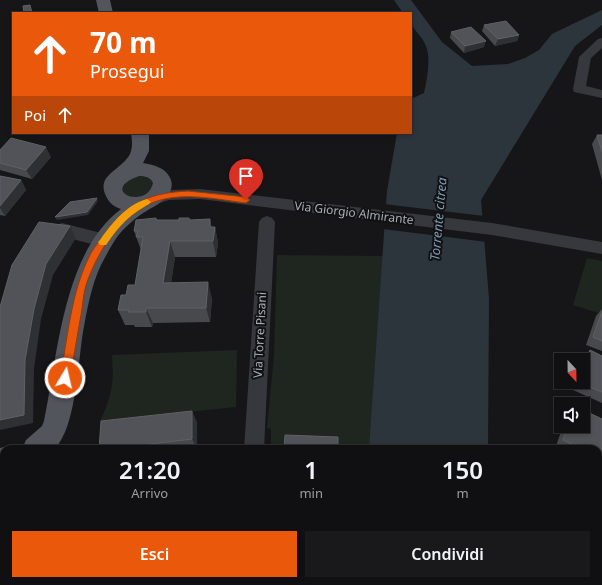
<!DOCTYPE html>
<html lang="it">
<head>
<meta charset="utf-8">
<style>
  body { margin:0; font-family:"Noto Sans",sans-serif; background:#19191b; color:#f1f3f6; height:100vh; display:flex; flex-direction:column; font-size:15px; white-space:nowrap }
  * { box-sizing:border-box; margin:0 }
  p { font-size:13px; color:#9c9d9f }
  .icon { flex:none; width:22px; height:22px; fill:none; stroke:currentColor; stroke-width:2; stroke-linecap:round; stroke-linejoin:round }
  .map { position:relative; flex:1; overflow:hidden }
  .sheet { position:absolute; left:0px; top:445px; width:602px; height:140px; display:flex; flex-direction:column; background:#101012; border-radius:12px 12px 0 0; box-shadow:0 2px 6px #0003,0 0 0 1px #303032 }
  .sheet>* { flex:none }
  .top-card { position:absolute; left:12px; top:12px; width:400px; height:122px; border-radius:0px; box-shadow:0 2px 6px #0003,0 0 0 1px #303032; background:#ea580c; color:#fff; overflow:hidden }
  .needle { width:26px; rotate:158deg }
  .tools { position:absolute; left:554px; top:353px; display:grid; gap:8px }
  .tools a { display:grid; place-items:center; width:36px; height:36px; border-radius:0px; background:#101012; box-shadow:0 2px 6px #0003,0 0 0 1px #303032; font-size:20px }
  .pin { position:absolute; display:grid; place-items:center; width:34px; height:34px; color:#fff; margin:-41px -17px; border-radius:50% 50% 50% 0; rotate:-45deg; box-shadow:0 0 4px #0007 }
  .pin .icon { rotate:45deg }
  .me { position:absolute; width:44px; margin:-22px; rotate:9deg; stroke-linejoin:round; filter:drop-shadow(0 0 3px #0008) }
  .turn { display:flex; align-items:center; gap:14px; height:84px; padding:0 12px; font-size:18px }
  .turn .icon { width:52px; height:52px; stroke-width:2.5 }
  .turn b { display:block; font-size:28px; line-height:34px }
  .then { display:flex; align-items:center; height:38px; padding:0 12px; background:#0003; gap:8px; font-size:15px }
  .eta { display:flex; justify-content:space-evenly; align-items:center; height:68px; text-align:center }
  .eta b { font-size:24px; font-weight:600; line-height:28px }
  .primary-button { display:flex; gap:8px; margin-top:auto; padding:8px 12px }
  .primary-button a { flex:1; height:46px; border-radius:0px; background:#ea580c; color:#fff; font-size:16px; font-weight:600; line-height:46px; text-align:center }
  .primary-button a+a { background:#19191b; color:#f1f3f6 }
  .map>svg:first-child { display:block }
</style>
</head>
<body>
<div class="map">
<svg width="602" height="585" viewBox="0 0 602 585">
  <rect width="100%" height="100%" fill="#161618"/>
  <path fill="#1e261f" d="M132,176h16l6,6 -2,8 -14,8 -14,-3 -3,-10z
    M277,255l106,1 -13,193h-99v-20l-4,-1 7,-73z
    M587,258l15,3v53l-29,-9z
    M237,350l-1,57 -136,14c12,-25 14,-38 12,-66z
    M267,581h94v4h-94z"/>
  <path fill="#2c353c" d="M394,0h17l31,42 30,24 36,-2 17,-6 14,-8 13,-16 50,-24v15l-27,21 -94,154 8,99 -1,150h-119l18,-258 10,-58h14v-34l13,-6c3,-13 7,-34 2,-47 -6,-15 -15,-13 -15,-33h-8z
    M361,581h109v4h-109z"/>
  <path fill="#161618" d="M384,204l100,12 3,26 -104,-13z"/>
  <g fill="none" stroke-linecap="round" stroke-linejoin="round">
    <path fill="#37383d" fill-rule="evenodd" d="M602,38v10l-11,10 -5,28 16,4v8l-28,-6 -1,-3 6,-32 19,-18z
      M200,189l292,34 110,19v12l-110,-19 -292,-36 -31,1 -18,6 -5,-2 -3,-4 3,-4 23,-6z
      M267,216l5,2 3,4 -11,227h-20l15,-227 3,-4z
      M62,223l47,12 2,4 -2,4c-16,5 -37,-5 -53,-10l-2,-4 2,-4z
      M602,552v30l-3,1 -6,-2h5v-28z
      M235,581h22l1,4h-24z"/>
    <path fill="#53555c" fill-rule="evenodd" d="M96,0h14l3,13h-14z
      M131,133h18v18l-6,12c10,2 21,4 26,13 10,16 -10,28 -21,34 -7,4 -16,11 -22,17 -11,10 -18,25 -25,38 -10,21 -14,45 -18,67 -5,30 -7,98 -29,117h-32l4,-9 16,-14 2,-5c14,-67 19,-168 77,-212 -6,-2 -11,-5 -14,-11 -13,-23 14,-27 23,-44 3,-7 2,-14 1,-21zM139,176c6,0 12,1 14,7 -6,28 -56,8 -14,-7z
      M4,447l5,2h-5v47h-4v-48z
      M8,581h56l1,4h-57z"/>
  </g>
  <path fill="#47494d" d="M484,25l35,10 -2,6 -22,5 -13,-15z
    M451,32l33,15 -20,6 -14,-15z
    M597,135h5v45l-10,-36z
    M0,150l51,7 -19,22 -32,-9z
    M0,176l21,4 5,10 -21,26 -5,-1z
    M156,218l1,2h33l22,7h3l3,16 -2,14h-41l-4,26 41,15 -2,24 -57,1 -1,4h-17l-1,-2h-9l-7,-15 8,-15 9,-10 6,-35 -7,-19z
    M602,309v42l-16,-6 10,-29z
    M590,350l12,6v47l-29,-13 3,-8h7v-22h-1l1,-2z
    M602,419v49l-4,-2v-17h-36l-6,-3 7,-20h20z
    M197,422v27h-98z
    M517,581l9,4h-15v-1z"/>
  <path fill="#2f3033" d="M519,35l-2,6 -22,5 3,-7z
    M486,41l-2,6 -20,6 1,-7z
    M46,147l5,10 -19,22 -6,-9z
    M21,180l5,10 -21,26 -5,-8v-2z
    M97,198l1,3 -10,14 -31,5 -2,-3z
    M210,219l4,17 1,-9 3,16 -2,14 -6,-30z
    M70,226l6,12 -23,37 -12,44 -7,50 -1,54 -33,7v-10l25,-60 9,-51 12,-45z
    M170,241l5,16 -6,41 -6,-15z
    M208,282l4,16 -2,24 -4,-14z
    M146,308l7,15 -1,4 -6,-15z
    M192,411l5,11v27l-5,-10z"/>
  <path fill="#525359" stroke="#5f6168" d="M30,5l2,8h-8l-1,-7z
    M506,21l13,14 -21,4 -14,-14z
    M471,27l15,14 -21,5 -14,-14z
    M597,135h5v17z
    M11,138l35,9 -20,23 -26,-7v-13z
    M0,176l21,4 -21,26z
    M97,198l-10,14 -32,5 15,-15z
    M156,218v2h23v-2h10l1,2 20,-1v8h5l-2,14h-43l-7,42 45,-1 -2,26h-60v4h-18l1,-2h-11l3,-15h5l2,-10h7l8,-48h-7l2,-6h-4l2,-11z
    M39,222l31,4 -24,38 -12,45 -9,51 -1,55 -24,5v-113l12,-42z
    M602,311v30l-9,-4z
    M590,350l12,6v36l-22,-9v-1h3v-9z
    M583,410l19,9v39l-4,-1v-8h-16l-19,-9 5,-14h15z
    M192,411v28l-50,6 -1,4h-42l2,-28z
    M285,435l53,2v12h-54z
    M517,581l9,4h-9z"/>
  <path fill="#ea580c" stroke="#983908" d="M188,191l58,6 4,3 -4,3c-25,-3 -51,-9 -76,-5 -43,6 -71,49 -84,87 -3,10 -3,20 -5,30 -4,21 -7,42 -11,63l-1,3 -4,1 -3,-1 -2,-3c8,-42 11,-87 31,-125 4,-7 11,-15 16,-22 23,-30 44,-38 81,-40z"/>
  <path fill="#f59e0b" d="M147,199l4,3 -2,2c-21,12 -29,21 -43,41h-6l-2,-3 2,-2c12,-17 26,-35 47,-41z"/>
  <g text-anchor="middle" stroke-width="4" stroke-linejoin="round" paint-order="stroke">
    <g font-size="12" fill="#a8adb8" stroke="#111113">
      <text transform="translate(354 213) rotate(7)" y="4">Via Giorgio Almirante</text>
      <text transform="translate(260 335) rotate(-87)" y="4">Via Torre Pisani</text>
    </g>
    <g font-size="13" font-style="italic" fill="#7f9bb3" stroke="#111113">
      <text transform="translate(438 219) rotate(-85)" y="5">Torrente citrea</text>
    </g>
  </g>
</svg>
<div class="tools">
<a><svg class="needle" viewBox="-14 -14 28 28"><path d="M0-13l5 13h-10z" fill="#e53935"/><path d="M0 13l5-13h-10z" fill="#9c9d9f"/></svg></a>
<a><svg class="icon" aria-label="sound" viewBox="0 0 24 24"><path d="M4 9h4l5-4v14l-5-4H4zM17 9q2 3 0 6"/></svg></a>
</div>
<div class="pin" style="left:246px;top:200px;background:#d93025"><svg class="icon" aria-label="arrive" viewBox="0 0 24 24"><path d="M6 21V4h12l-3 4 3 4H6"/></svg></div>
<svg class="me" style="left:65px;top:378px" viewBox="-20 -20 40 40"><circle r="17" fill="#ea580c" stroke="#fff" stroke-width="3"/><path d="M0-11L8 9 0 5-8 9z" fill="#fff"/></svg>
<div class="top-card">
<div class="turn"><svg class="icon" aria-label="ahead" viewBox="0 0 24 24"><path d="M12 20V5M6 11l6-6 6 6"/></svg><div><b>70 m</b>Prosegui</div></div>
<div class="then">Poi<svg class="icon" aria-label="ahead" viewBox="0 0 24 24"><path d="M12 20V5M6 11l6-6 6 6"/></svg></div>
</div>
<section class="sheet">
<div class="eta">
<div><b>21:20</b><p>Arrivo</p></div>
<div><b>1</b><p>min</p></div>
<div><b>150</b><p>m</p></div>
</div>
<div class="primary-button"><a>Esci</a><a>Condividi</a></div>
</section>
</div>
</body>
</html>
